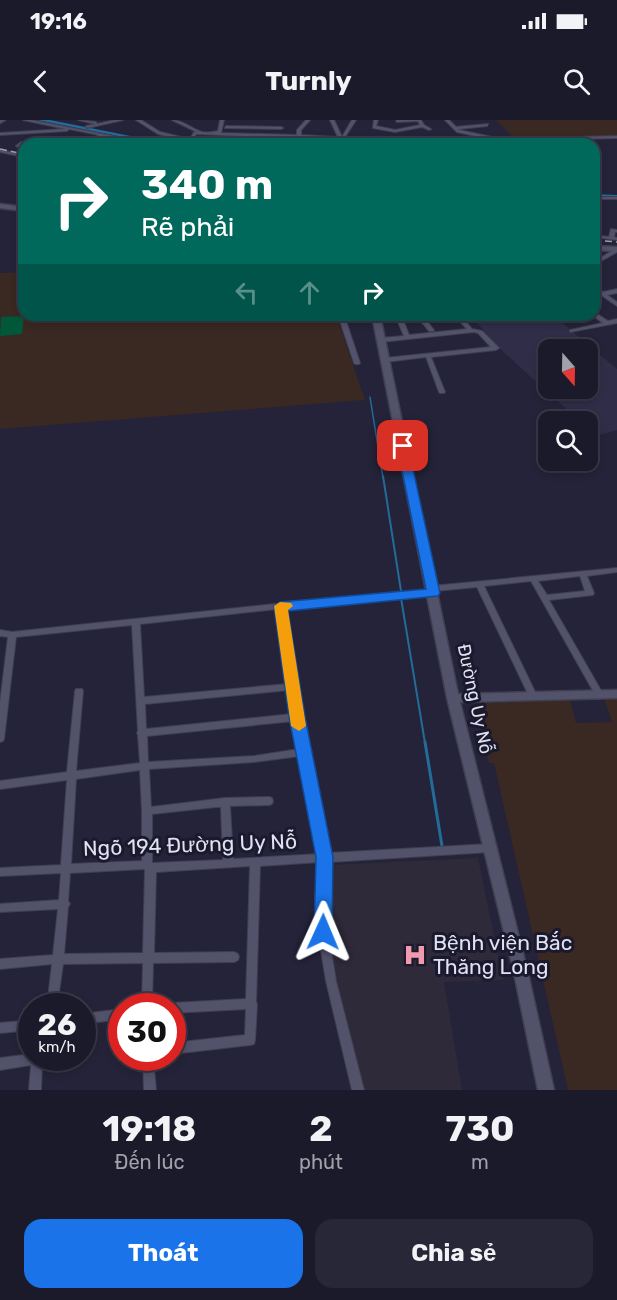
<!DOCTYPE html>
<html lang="vi">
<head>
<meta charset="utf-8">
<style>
  body { margin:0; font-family:Rubik,sans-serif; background:#282737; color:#f1f3f6; height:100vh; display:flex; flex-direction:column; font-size:22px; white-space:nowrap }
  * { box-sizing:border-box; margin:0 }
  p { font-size:20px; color:#a0a1a9 }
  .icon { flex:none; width:33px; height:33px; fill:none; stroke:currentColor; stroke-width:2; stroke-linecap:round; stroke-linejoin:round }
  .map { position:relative; height:970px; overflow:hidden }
  .drawer { display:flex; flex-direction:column; background:#1b1a2b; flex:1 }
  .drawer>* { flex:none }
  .guide { position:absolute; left:18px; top:18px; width:582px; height:183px; border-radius:18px; box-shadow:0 3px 9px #0003,0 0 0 2px #393847; background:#00695c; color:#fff; overflow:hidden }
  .needle { width:39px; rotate:160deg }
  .buttons { position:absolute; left:538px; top:219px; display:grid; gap:12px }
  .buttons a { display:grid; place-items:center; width:60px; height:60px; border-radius:12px; background:#1b1a2b; box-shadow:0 3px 9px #0003,0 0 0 2px #393847; font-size:30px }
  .speed { position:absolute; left:18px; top:873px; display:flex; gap:12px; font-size:30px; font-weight:700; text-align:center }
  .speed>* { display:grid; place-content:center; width:78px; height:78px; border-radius:50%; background:#1b1a2b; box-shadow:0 3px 9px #0003,0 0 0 2px #393847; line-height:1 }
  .speed small { font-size:15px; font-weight:400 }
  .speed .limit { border:9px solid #d22; background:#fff; color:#111 }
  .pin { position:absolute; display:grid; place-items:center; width:51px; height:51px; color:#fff; margin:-26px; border-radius:12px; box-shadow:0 3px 9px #0006 }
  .me { position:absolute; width:66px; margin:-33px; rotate:1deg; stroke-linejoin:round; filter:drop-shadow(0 0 4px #0008) }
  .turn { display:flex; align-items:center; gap:21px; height:126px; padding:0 24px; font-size:27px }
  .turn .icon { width:78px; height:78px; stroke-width:2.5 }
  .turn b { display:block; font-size:42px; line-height:51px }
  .lanes { display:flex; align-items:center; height:57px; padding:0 24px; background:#0003; justify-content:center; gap:30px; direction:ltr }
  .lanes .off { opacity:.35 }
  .eta { display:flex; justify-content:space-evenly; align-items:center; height:102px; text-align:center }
  .eta b { font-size:36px; font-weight:700; line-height:42px }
  .button { display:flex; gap:12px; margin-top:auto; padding:12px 24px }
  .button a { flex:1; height:69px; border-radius:18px; background:#1a73e8; color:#fff; font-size:24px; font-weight:700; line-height:69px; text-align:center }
  .button a+a { background:#282737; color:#f1f3f6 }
  .status { display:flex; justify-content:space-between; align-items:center; height:42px; padding:0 30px; background:#1b1a2b; direction:ltr }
  .status svg { height:16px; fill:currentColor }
  header { display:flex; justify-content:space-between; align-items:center; height:78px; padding:0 24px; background:#1b1a2b; font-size:27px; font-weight:700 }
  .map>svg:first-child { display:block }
</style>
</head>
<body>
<div class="status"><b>19:16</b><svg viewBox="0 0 49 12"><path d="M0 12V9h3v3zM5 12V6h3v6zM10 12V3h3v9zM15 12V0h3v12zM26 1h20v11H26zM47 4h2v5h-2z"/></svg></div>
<header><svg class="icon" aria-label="back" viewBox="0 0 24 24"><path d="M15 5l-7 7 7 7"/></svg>Turnly<svg class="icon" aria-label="search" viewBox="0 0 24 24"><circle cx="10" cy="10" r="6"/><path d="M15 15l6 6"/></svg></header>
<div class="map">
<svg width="617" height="970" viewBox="0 0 617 970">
  <rect width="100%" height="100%" fill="#242339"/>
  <path fill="#2f2d48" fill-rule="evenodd" d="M470,195l84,1 63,53v61l-21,6 -8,-7v-7l-8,-1 -48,-43 -34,-31zM549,230h39v38h-39z"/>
  <path fill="#3a2822" d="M496,0h121v16l-102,3z
    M24,152v43h312l29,85 -365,29v-156z
    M609,578h8v392h-49l-74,-327h-5l-13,-55 9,-5 85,-3 6,23 36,-1 -7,-21z"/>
  <path fill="#2f2a3a" d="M478,738l25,122 -59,2 18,108h-99l-24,-92 -11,-68 1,-65z"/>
  <path fill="#00573a" d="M24,196l-2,18 -22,2 1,-19z"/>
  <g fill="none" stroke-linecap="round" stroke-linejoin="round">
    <path stroke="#236b99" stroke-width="1.5" d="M370,277l13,81"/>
    <path stroke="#236b99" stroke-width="2" d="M383,356l18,115
      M401,478l24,145"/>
    <path stroke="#236b99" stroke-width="3" d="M425,622l17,104"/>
    <path fill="#236b99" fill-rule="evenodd" d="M37,0h13l121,24h-13z
      M594,74l23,1v4l-23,-1z"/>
    <g stroke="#403f51" stroke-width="2">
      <path id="street" d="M23,0h8l123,24c-17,0 -32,-7 -48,-8 -8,0 -14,8 -23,8l16,-9 -30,-6 -2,2 -67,4v-2l66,-4z
        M78,0l18,2 1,2 18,-4h8l-36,8 -1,-2 10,-2z
        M136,0h5l19,12 30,7 4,-7h3l-25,-12c11,0 20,9 30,12 5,1 12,0 16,-1l2,-11h4l-3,13 76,2v-5l9,-10h4l-9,10v5l37,2 -8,-17h4l8,17 10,-17h4l-11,17 92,3 52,-1 -32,-7 -12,-12h4l7,7 32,-3 -1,2 -29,3 1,1 33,7 1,2 124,-3v2l-180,4 -93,-3 -1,1 2,4h-4l-2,-5 -38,-1 -2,1 -2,-1 -101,-4 -3,6 15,4h-7l-43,-10z
        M374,0h4l-2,6 19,4 25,-5 -2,-4 -21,1 -1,-2h25l3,5 7,4 -2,1 -7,-3 -27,5 -22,-4z
        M226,6l55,1 2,1 -2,1 -56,-1z
        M70,19l2,1 -4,4h-4l2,-3 -44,3 -4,3 -2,-1 5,-4z
        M0,30l24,5v2l-24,-5z
        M594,77h23v2h-23z
        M611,109l6,1v2h-2l-1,5 3,1v2l-23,-3v-2l15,2z
        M615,129h2v3l-23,13v-3z
        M594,166l9,6 14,-3v4l-10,2 10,7v4l-23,-16z
        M594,192l14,9 9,-2v4l-47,9v-2l33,-7 -11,-8h2z
        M338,195h6l16,48 -1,1h-4l-1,-1z
        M416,195h6l12,15 -1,1h-4z
        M454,195h6l12,14 10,2 17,17 -3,2 -65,7 14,35 -1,1h-4l-1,-1 -13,-35 -41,5 -3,-2 3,-2 106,-11 -13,-14 -4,-1 -93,10 -3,-2 3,-2 23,-2 -6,-14 3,-2 3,2 5,13 58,-6z
        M537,195h7l-3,2z
        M617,448v4l-30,4 7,17 -1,2 -44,5 54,94 -1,2h-6l-65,-115 -47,5 53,110 -1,2h-6l-1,-2 -52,-109 -42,4 2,2 -4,3 -149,12 17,109 28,136 161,-9 3,1 2,3 -2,3 -3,1 -160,10 -2,70 8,49 28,109h-12l-26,-109 -8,-49 2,-70 -60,4 -4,136 1,2 -2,36 -1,4 -4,1 -78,9v-11l73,-8 1,-26 -74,4v-7h-5l1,-2 4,-1 74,-4 4,-133 -94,6 -2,81 80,-1 4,2 1,3 -1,3 -4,2 -81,1 -1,43h-10l1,-43 -80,1 -6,42h-10l5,-42 -52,5v-10l53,-4 5,-46 -58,3v-8l59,-4 2,-27 -61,3v-8l61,-3 6,-85 -67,9v-8l67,-9 8,-81 1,-2h6l1,2 -7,80 64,-8 -2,-28 -1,-2 1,-2 -6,-106 -116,12 -12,102 -1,2 -3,1v-39l8,-66 -8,-1v-6l12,2 263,-28 154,-13 -1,-2 1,-2 3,-1zM580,456l5,15 -38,4 -9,-14zM277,489l11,75 -144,13 -4,-73zM289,570l3,24 -146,15 -1,-25zM294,601l5,28 -45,7 -106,6 -1,-26zM300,636l20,98 -87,5 -3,-53 39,-1 3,-1 1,-3 -1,-3 -3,-1 -44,1 -74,9 -2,-38 105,-7zM140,650l2,41v50l-71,3 5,-85zM216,687h5l2,53 -71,3v-49zM145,749l-2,84 -79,1 4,-47 2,-3 -2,-3 2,-28z
        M122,889v10l-40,5v-10z
        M32,900v10l-32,3v-10z
        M32,934v4h17l-1,4 -6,2 -1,26h-12l2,-25 -31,5v-12z
        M143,938h10l3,32h-12z"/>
    </g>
    <g stroke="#403f51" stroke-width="3">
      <path id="secondary" d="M0,0h5l-5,3z
        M0,84l24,3v4l-24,-3z
        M594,126l23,1v4l-23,-1z
        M372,195h8l78,379 159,-4v8l-157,4 68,271 26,117h-16l-24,-117 -67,-275z"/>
    </g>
    <use href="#street" fill="#52526b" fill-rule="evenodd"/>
    <use href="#secondary" fill="#52526b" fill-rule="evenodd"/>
    <path stroke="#9f9fb1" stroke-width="1.5" stroke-dasharray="7 4" stroke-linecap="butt" d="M0,29l24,5
      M594,120l23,2"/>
  </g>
  <path fill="#1a73e8" stroke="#114b97" stroke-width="1.5" d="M403,322l5,4 32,147 -2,3 -150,15 17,106 28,140 -1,75 -2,6 -7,2 -6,-2 -3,-6 2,-75 -27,-140 -15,-111 6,-4 146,-13 -29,-143z"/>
  <path fill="#f59e0b" d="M280,482l11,1 2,3 -5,4 18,116 -7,5 -8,-5 -17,-120z"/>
  <defs>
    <g id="hospital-bare" transform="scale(1.8)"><path d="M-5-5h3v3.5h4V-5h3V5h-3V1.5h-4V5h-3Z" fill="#f29aad" stroke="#1a192e" stroke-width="2.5" paint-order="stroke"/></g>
  </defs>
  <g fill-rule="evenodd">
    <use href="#hospital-bare" x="415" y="835"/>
  </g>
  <g text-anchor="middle" stroke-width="6" stroke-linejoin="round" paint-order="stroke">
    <g font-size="18" fill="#e1e2f1" stroke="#1a192e">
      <text transform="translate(475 579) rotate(78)" y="6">Đường Uy Nỗ</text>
    </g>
    <g font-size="21" fill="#e1e2f1" stroke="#1a192e">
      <text transform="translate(190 725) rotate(-2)" y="7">Ngõ 194 Đường Uy Nỗ</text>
    </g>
    <g font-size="21" fill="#e1e2f1" stroke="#1a192e" text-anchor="start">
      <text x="433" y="830">Bệnh viện Bắc<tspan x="433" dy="24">Thăng Long</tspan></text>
    </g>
  </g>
</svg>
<div class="buttons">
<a><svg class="needle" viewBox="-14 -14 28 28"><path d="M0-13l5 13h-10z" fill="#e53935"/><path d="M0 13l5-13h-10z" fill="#a0a1a9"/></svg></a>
<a><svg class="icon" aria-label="search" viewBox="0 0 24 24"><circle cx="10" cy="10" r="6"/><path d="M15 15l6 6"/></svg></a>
</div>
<div class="speed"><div>26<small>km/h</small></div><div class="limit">30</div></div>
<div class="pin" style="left:403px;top:326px;background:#d93025"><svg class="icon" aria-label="arrive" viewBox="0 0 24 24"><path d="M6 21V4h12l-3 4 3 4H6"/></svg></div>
<svg class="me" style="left:323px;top:812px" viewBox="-20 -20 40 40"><path d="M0-17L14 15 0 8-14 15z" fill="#1a73e8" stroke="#fff" stroke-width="4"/></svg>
<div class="guide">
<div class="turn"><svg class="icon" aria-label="right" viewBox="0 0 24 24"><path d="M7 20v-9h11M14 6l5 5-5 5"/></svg><div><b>340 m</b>Rẽ phải</div></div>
<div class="lanes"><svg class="icon off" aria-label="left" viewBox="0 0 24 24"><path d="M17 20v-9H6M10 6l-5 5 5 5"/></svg><svg class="icon off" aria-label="ahead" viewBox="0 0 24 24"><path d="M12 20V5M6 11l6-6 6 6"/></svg><svg class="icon" aria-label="right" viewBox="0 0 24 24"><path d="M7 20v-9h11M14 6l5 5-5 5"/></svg></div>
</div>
</div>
<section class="drawer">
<div class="eta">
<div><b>19:18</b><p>Đến lúc</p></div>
<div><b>2</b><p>phút</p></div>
<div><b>730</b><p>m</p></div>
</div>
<div class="button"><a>Thoát</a><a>Chia sẻ</a></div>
</section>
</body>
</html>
